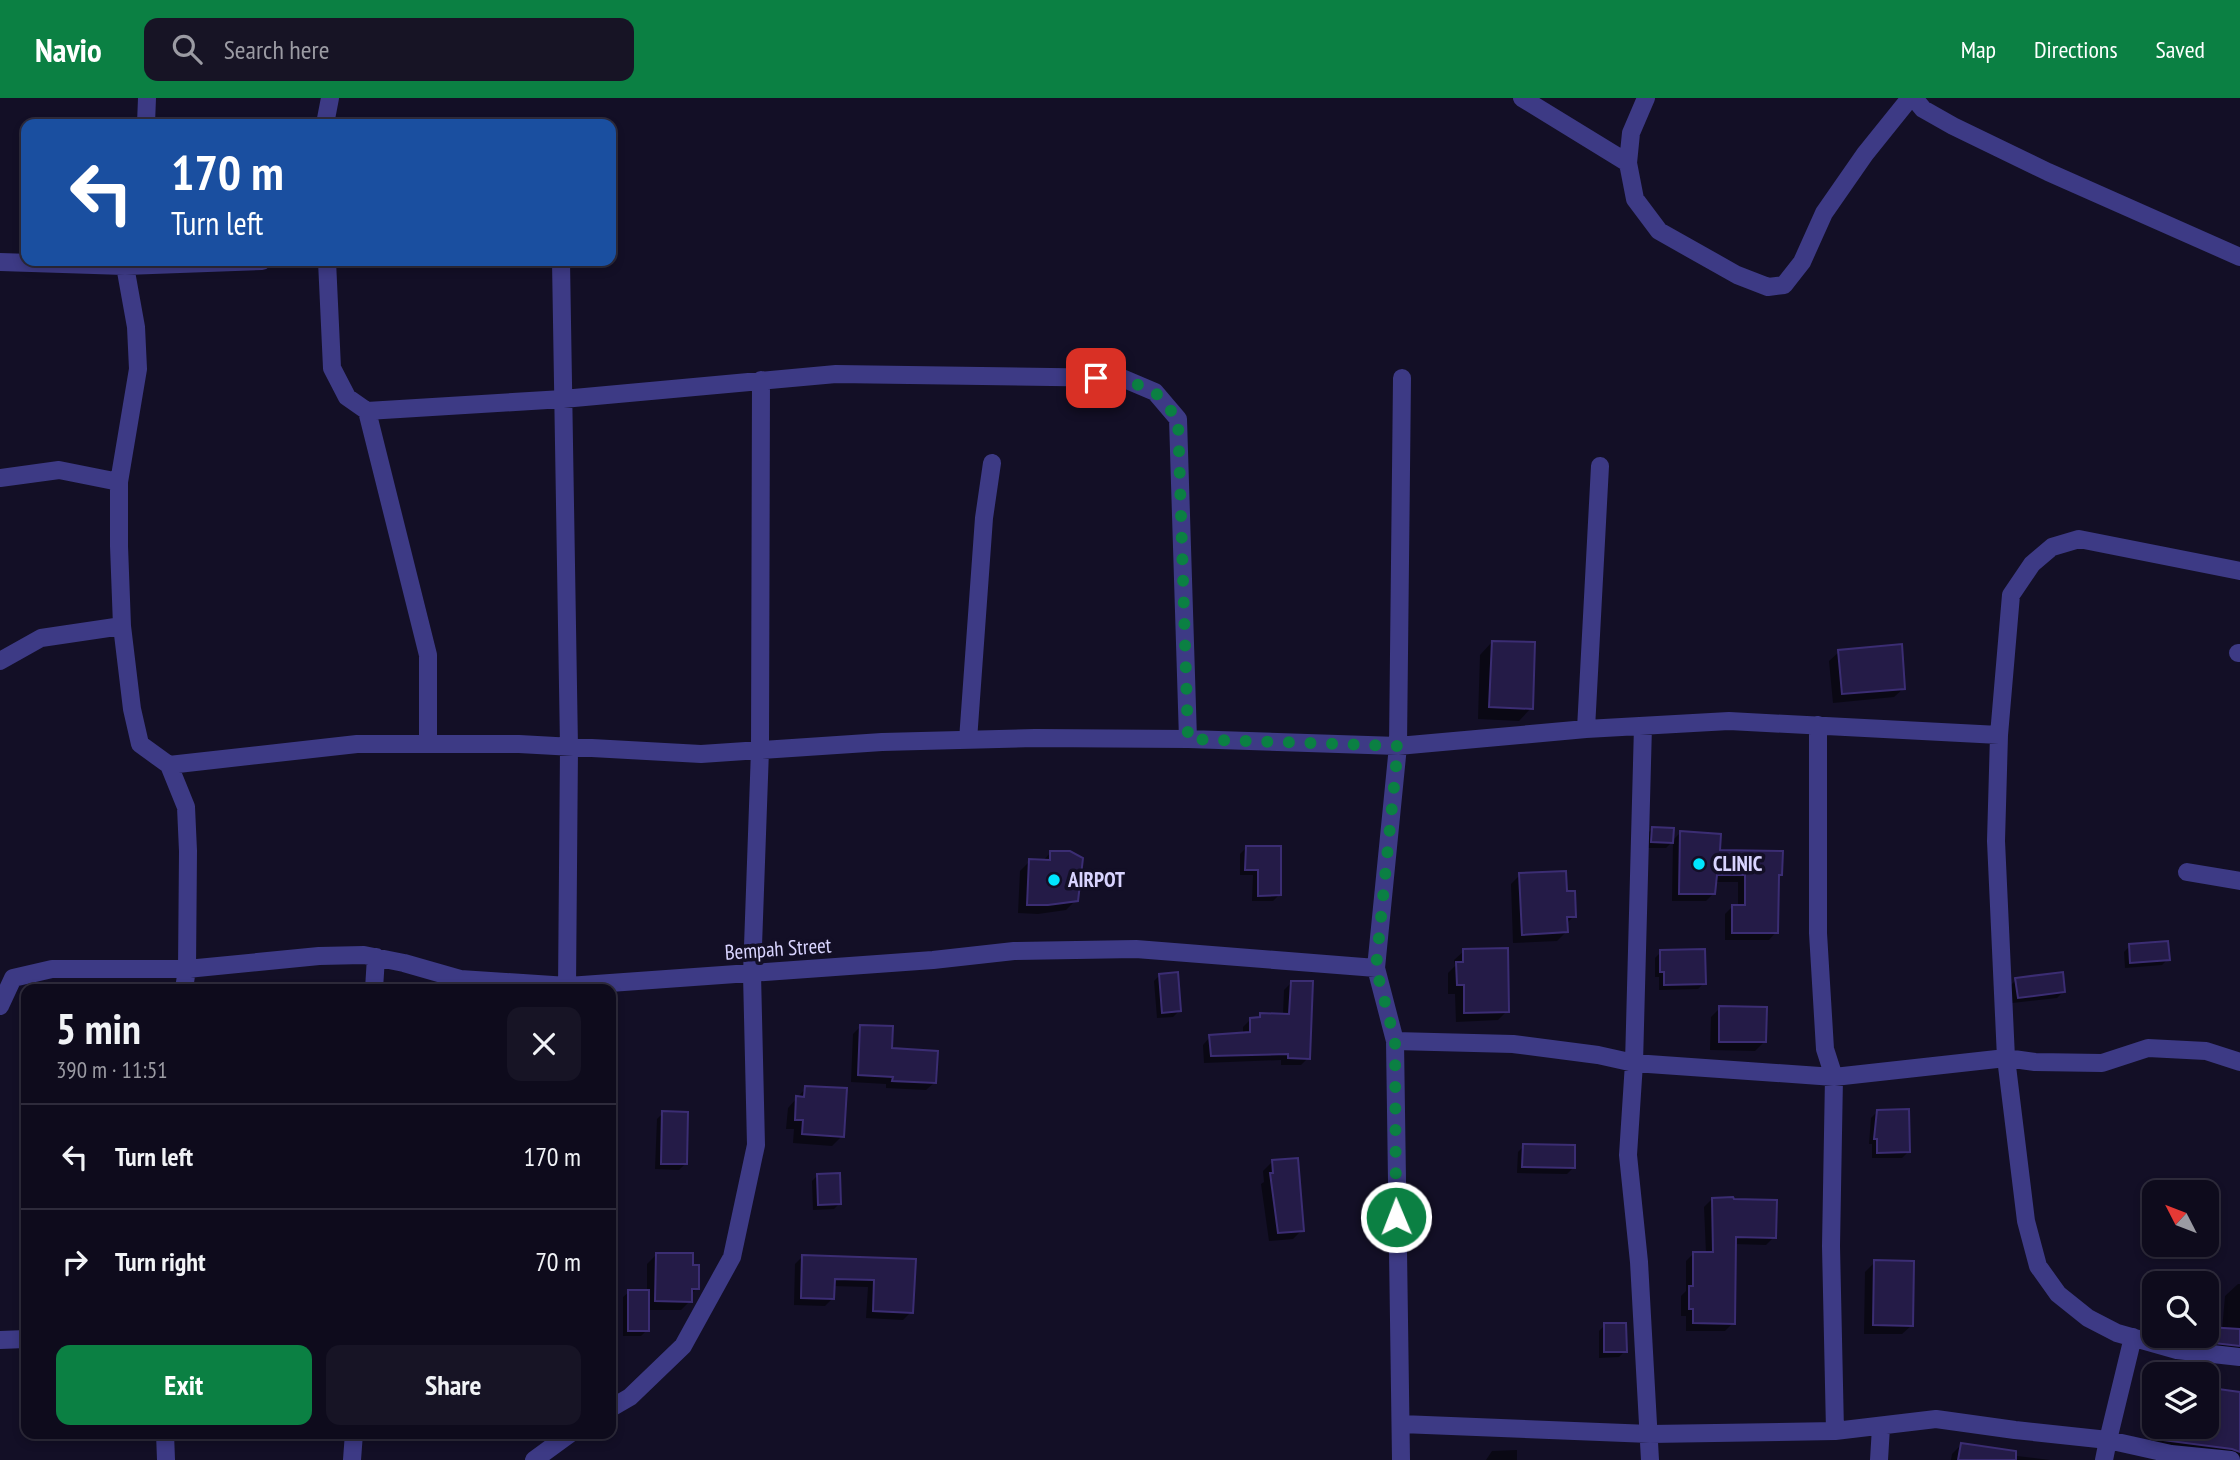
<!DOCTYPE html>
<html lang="en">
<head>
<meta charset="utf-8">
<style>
  body { margin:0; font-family:"PT Sans Narrow",sans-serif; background:#171425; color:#f1f3f6; height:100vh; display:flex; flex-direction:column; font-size:26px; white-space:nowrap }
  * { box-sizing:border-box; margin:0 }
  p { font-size:23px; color:#9b9ba3 }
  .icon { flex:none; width:38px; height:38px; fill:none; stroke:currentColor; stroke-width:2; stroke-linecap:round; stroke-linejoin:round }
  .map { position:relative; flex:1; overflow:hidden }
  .details { position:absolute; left:21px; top:886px; width:595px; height:455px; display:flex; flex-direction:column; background:#0e0b1c; border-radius:14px; box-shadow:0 4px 10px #0003,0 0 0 2px #2e2b3b }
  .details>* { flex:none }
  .banner { position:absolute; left:21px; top:21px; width:595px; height:147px; border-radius:14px; box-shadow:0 4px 10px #0003,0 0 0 2px #2e2b3b; background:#1a4fa0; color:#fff; overflow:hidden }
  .needle { width:46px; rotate:312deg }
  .controls { position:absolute; left:2142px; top:1082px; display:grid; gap:14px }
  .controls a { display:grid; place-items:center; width:77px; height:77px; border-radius:14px; background:#0e0b1c; box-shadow:0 4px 10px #0003,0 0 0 2px #2e2b3b; font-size:35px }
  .pin { position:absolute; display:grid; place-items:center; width:60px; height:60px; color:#fff; margin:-30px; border-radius:14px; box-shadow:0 4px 10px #0006 }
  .me { position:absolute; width:77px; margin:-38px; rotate:359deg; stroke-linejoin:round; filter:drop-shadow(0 0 5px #0008) }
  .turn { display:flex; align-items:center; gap:24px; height:147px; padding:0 35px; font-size:32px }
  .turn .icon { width:91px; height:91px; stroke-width:2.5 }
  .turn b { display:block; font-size:49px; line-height:60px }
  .round { display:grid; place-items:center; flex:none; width:74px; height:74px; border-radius:14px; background:#171425 }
  .summary { display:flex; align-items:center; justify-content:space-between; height:119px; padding:0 35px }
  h1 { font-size:42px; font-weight:700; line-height:52px }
  .button { display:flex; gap:14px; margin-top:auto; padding:14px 35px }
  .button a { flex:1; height:80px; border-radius:14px; background:#0b8043; color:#fff; font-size:28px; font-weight:700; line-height:80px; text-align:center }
  .button a+a { background:#171425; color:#f1f3f6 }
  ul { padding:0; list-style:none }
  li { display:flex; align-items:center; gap:21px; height:105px; padding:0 35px; border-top:2px solid #2e2b3b }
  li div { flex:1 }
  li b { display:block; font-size:26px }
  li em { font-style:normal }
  header { display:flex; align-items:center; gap:42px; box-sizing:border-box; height:98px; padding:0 35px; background:#0b8043; color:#fff }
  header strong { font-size:33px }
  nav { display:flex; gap:38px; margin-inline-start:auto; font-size:24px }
  .search { width:490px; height:63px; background:#171425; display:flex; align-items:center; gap:18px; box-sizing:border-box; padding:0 24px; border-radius:14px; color:#9b9ba3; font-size:26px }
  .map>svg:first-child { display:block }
</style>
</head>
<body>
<header>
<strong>Navio</strong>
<div class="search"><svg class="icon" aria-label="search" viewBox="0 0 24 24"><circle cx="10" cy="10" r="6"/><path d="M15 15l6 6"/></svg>Search here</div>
<nav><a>Map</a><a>Directions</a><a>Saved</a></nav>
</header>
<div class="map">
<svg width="2240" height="1362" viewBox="0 0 2240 1362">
  <rect width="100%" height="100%" fill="#130f26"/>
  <path fill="#0007" d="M1492,544l39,66 -12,13 -41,-2 2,-64z
    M1839,554l65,36 -10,9 -61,6 -4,-42z
    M1652,731l20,12 9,-9 37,20 63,23 -4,3 -1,54 -7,8h-44v-26l8,-8h5v-24h-23l-1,11 -8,8h-34l1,-60 -7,7h-20v-13z
    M1246,750l33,47 -6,6h-21l1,-26h-13v-21z
    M1051,754l25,48 -10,10 -28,4 -20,-1 2,-42 10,-10 12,1z
    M1520,777l46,18 8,23 -8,8v8l-9,9 -44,2 -2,-59z
    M2130,848l38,13 -6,6 -37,3 -1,-16z
    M1464,853l43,60 -9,9 -42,2 -1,-28h-7v-21l7,-7 -1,-6z
    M1661,854l43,31 -6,6 -39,1v-13h-4v-19z
    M1160,877l19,36 -6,6 -16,1 -3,-37z
    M2016,882l47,12 -6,6 -45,5 -2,-17z
    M1291,885l17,75 -7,7h-20v-5l-77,3 -1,-18 7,-8 33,-2v-8l8,-8h6l4,-4h22l1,-25z
    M1720,910l44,34 -9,9 -45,-1 1,-33z
    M860,929l31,23 43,33 -8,7 -40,-2v-4l-35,-2 2,-48z
    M806,990l36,48 -10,10 -39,-3 1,-14h-8l2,-21z
    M1877,1014l31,40 -6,6h-30v-14h-3l2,-26z
    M663,1015l22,51 -6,6 -24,-1 2,-50z
    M1524,1048l49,22 -6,6 -50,-1 1,-21z
    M1272,1064l30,68 -9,9 -24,2 -8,-57 3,-2 -1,-11z
    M818,1077l22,28 -6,6 -21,1 -1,-29z
    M1712,1101l62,38 -8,8 -32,-1 -1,79 -8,8h-39v-15h-5v-20l5,-5v-30l8,-8h12l-2,-46z
    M657,1156l40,34 -7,7v6l-9,9h-34v20l-6,6h-18v-39l6,-5 18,-1v-27z
    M802,1159l112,3 -3,52 -8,8 -37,-2 2,-31 -35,-1v12l-8,8 -31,-1 1,-41z
    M1875,1164l37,63 -10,9h-38l1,-62z
    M2176,1179l29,2v4h-35z
    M2238,1186h2v83l-5,-6 -77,-13 1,-13h48v-7l15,2 3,-34z
    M1605,1227l20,26 -6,6 -20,1v-27z
    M2207,1291l33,4v67l-86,-11v-32v9h53z
    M1961,1347l39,9 50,6h-99l1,-6z
    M1517,1352v10h-31l6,-9z"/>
  <path fill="#241b47" stroke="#3b2d73" stroke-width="2" d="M1492,543l43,1 -2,67 -44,-2z
    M1902,546l3,45 -63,5 -4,-44z
    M1652,729l22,1 -1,15 -22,-1z
    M1680,733l41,3 -1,16 63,1 -1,24h-3l-1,58h-46v-28h13v-30h-28l-2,19h-36z
    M1246,748h35v49l-23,1v-26h-13z
    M1050,753h20l13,7 -5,43 -30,4h-21l2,-46 21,1z
    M1566,773l1,20h8l1,26h-9l1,15 -46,3 -3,-62z
    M2168,843l2,19 -40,3 -1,-19z
    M1508,850l1,64 -45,1v-28h-7l-1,-23h7v-13z
    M1705,851l1,35 -42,1v-13h-4v-22z
    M1178,874l3,39 -19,2 -3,-39z
    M2063,874l2,20 -47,6 -3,-20z
    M1291,883h22l-3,78 -22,-1v-4l-77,2 -2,-21 41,-3v-14l10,-1v-4l29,1z
    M1719,908l48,1 -1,35h-47z
    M860,927l33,1 -1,22 46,3 -2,32 -44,-2 1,-4 -35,-2z
    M805,988l42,2 -3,49 -42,-3 1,-14h-8l1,-24 8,1z
    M1909,1011l1,43 -33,1v-14h-3l3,-29z
    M662,1013l26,1 -1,52h-26z
    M1523,1046l52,1v23l-53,-1z
    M1298,1060l6,73 -26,2 -8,-60h3l-1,-13z
    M840,1075l1,31 -23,1 -1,-31z
    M1733,1099l1,2 43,1 -1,38 -40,-1 -1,87 -42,-1v-14h-4v-23h4v-34h20l-1,-54z
    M656,1155h37v12h6v24h-7v13l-37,-1z
    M802,1157l114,4 -3,54 -40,-2 1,-31 -39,-1 -1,20 -33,-1z
    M1874,1162l40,1 -1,65 -40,-1z
    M628,1192h21v41h-21z
    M1604,1225h22l1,29h-23z
    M2207,1229l33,2v17l-61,-7 -12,-4h40z
    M2211,1290l29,4v60l-8,-3 -70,-9 2,-14h43z
    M1961,1345l55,8v9h-58z"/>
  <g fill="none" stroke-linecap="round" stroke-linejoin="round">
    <path stroke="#3d3a85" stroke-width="18" d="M1522,0l106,65
      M1646,0l-15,35 -3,30 7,36 24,32 78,44 31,12 16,-2 18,-23 22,-49 41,-59 45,-56
      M1914,0l9,11 30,17 95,46 192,85
      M146,26l1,-26
      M325,26l5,-26
      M327,163l5,107 15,29 20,14 61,244v89
      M561,163l8,486 -2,242
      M0,164l125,4 137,-5
      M125,168l11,61 2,42 -19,113v64l3,80 10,83 8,35 29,21 17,42 2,44 -1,118 -3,20
      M367,313l196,-12 273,-25 286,4 33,14 23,27 10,320
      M0,380l59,-8 60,12
      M2240,473l-161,-32 -27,8 -20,17 -21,31 -12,140 -3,106 10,217 20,163 12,45 20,28 30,24 29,15 60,17 63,7
      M2238,555h2
      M0,563l41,-23 81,-12
      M1818,627v208l7,116 9,28 -3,169 4,185
      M1643,628l-9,337 -6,92 11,107 11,198
      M1586,631l14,-263
      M968,642l16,-222 8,-55
      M169,667l188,-21h162l182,10 181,-12 153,-4 153,1 210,7 188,-17 143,-8 270,14
      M2187,774l53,9
      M374,891l2,-32
      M0,908l13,-28 39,-9h135l132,-13 45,-1 40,8 56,16 108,7 365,-26 81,-9 122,-2 240,19
      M1395,943l118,3 85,11 36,8 200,14 172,-19 29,4 67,1 46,-15 58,3 34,11
      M0,1242l26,-1
      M611,1310l19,-11 53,-51 49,-89 24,-112 -4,-171 8,-224 1,-370
      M1401,1326l249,10 185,-3 101,-12 79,11 93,10 25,-103
      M165,1335l1,27
      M352,1362l2,-27
      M534,1362l37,-27
      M1401,1362l-6,-419 -19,-73 22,-222 4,-368
      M1879,1362l2,-33
      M2104,1362l4,-20 63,14 60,6"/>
  </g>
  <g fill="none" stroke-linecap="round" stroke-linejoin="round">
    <path stroke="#0b8043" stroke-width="12" stroke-dasharray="0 21.6" d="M1096,280h26l33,14 23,27 10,320 210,7 -22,222 19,73 1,176"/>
  </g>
  <g fill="#00e5ff" stroke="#130f26" stroke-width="2.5">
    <circle cx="1699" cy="766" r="7"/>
    <circle cx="1054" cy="782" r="7"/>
  </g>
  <g text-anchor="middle" stroke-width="7" stroke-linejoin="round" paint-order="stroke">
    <g font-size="21" font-weight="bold" fill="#d9d4ff" stroke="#130f26" text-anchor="start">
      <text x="1713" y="773">CLINIC</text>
      <text x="1068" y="789">AIRPOT</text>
    </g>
    <g font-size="21" fill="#d9d4ff" stroke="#130f26">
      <text transform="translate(778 851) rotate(-4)" y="7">Bempah Street</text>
    </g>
  </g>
</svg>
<div class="controls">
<a><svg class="needle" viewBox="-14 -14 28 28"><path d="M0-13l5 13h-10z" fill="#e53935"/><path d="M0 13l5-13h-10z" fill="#9b9ba3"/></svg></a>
<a><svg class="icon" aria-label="search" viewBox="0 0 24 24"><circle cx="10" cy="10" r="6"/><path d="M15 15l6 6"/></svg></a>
<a><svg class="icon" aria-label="layers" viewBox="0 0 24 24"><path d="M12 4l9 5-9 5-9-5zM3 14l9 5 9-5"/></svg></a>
</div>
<div class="pin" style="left:1096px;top:280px;background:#d93025"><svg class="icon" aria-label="arrive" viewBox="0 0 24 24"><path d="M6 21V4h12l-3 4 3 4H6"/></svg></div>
<svg class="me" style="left:1396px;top:1119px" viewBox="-20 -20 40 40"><circle r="17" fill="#0b8043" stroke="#fff" stroke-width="3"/><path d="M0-11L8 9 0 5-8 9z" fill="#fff"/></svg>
<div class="banner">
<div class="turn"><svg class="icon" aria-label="left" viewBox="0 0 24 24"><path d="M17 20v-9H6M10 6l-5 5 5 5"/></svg><div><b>170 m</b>Turn left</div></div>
</div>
<section class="details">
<div class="summary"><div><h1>5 min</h1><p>390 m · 11:51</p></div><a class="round"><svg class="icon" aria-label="close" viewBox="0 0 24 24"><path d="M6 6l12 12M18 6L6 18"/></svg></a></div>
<ul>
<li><svg class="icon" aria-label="left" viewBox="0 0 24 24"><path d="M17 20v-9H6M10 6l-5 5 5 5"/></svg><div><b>Turn left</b></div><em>170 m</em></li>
<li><svg class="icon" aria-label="right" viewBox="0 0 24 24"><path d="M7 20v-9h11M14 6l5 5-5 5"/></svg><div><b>Turn right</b></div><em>70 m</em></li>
</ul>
<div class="button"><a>Exit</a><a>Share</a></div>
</section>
</div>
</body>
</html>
